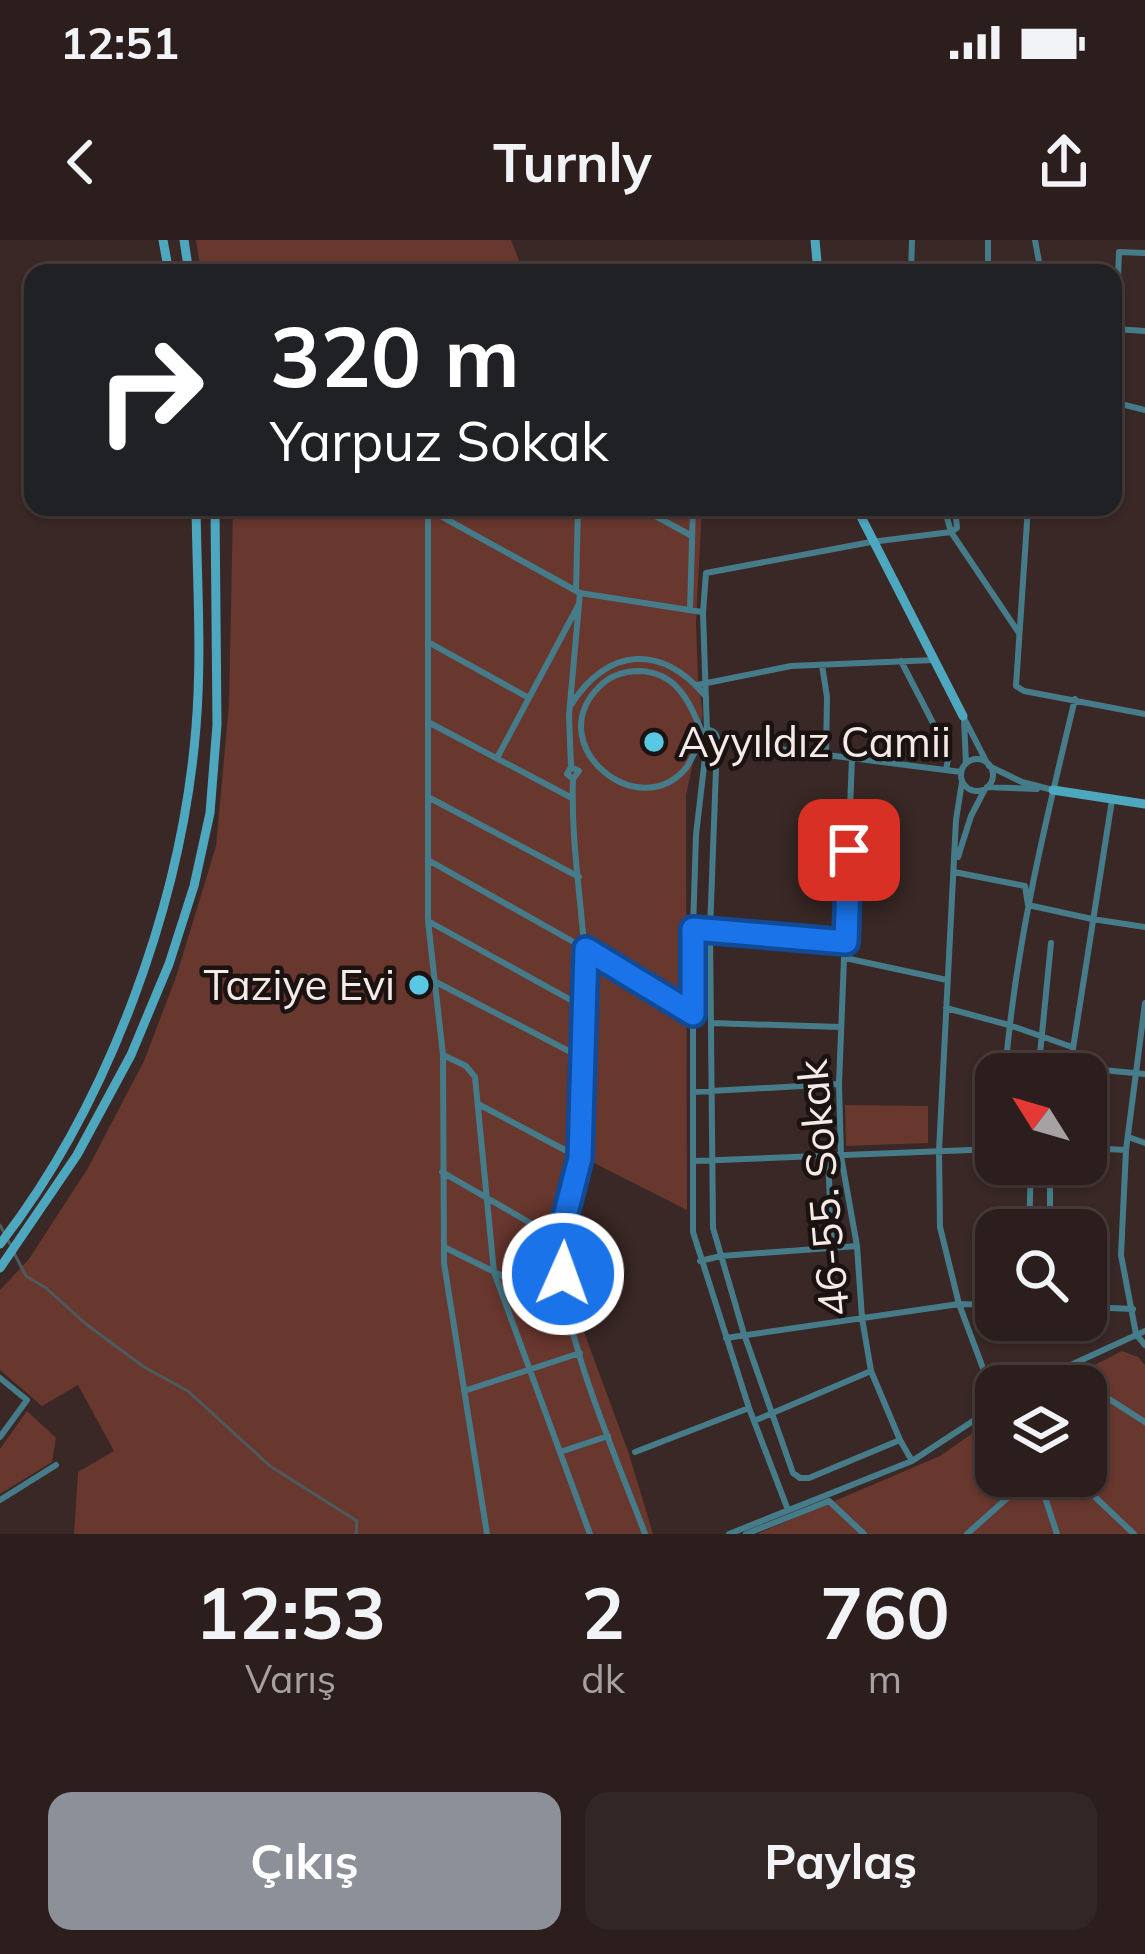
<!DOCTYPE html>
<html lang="tr">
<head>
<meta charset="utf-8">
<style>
  body { margin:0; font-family:Mulish,sans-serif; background:#332725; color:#f1f3f6; height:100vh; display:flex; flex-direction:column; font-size:45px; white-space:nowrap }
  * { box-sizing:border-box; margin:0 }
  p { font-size:39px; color:#a6a2a3 }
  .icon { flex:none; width:66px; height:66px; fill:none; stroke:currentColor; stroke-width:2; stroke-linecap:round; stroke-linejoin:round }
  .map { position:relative; height:1294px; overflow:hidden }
  .sheet { display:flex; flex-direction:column; background:#2b1e1c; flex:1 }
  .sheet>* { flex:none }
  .banner { position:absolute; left:24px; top:24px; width:1098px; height:252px; border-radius:24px; box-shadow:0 3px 9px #0004,0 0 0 3px #473c3b; background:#202124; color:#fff; overflow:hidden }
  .needle { width:78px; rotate:307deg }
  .fabs { position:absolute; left:975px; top:813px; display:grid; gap:24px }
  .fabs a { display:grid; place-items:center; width:132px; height:132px; border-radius:24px; background:#2b1e1c; box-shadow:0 3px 9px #0004,0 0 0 3px #473c3b; font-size:60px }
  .pin { position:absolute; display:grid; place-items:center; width:102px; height:102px; color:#fff; margin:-51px; border-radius:24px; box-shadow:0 6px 18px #0006 }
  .me { position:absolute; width:132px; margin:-66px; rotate:2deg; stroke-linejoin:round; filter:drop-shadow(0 0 9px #0008) }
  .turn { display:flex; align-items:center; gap:42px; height:252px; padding:0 48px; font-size:54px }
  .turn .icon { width:156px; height:156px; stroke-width:2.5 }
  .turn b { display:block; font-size:84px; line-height:102px }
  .eta { display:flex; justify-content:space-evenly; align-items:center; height:204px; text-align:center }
  .eta b { font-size:72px; font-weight:700; line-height:84px }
  .primary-button { display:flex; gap:24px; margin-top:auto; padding:24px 48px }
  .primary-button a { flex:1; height:138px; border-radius:24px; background:#8c9099; color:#fff; font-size:48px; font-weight:700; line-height:138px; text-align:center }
  .primary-button a+a { background:#332725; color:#f1f3f6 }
  .status { display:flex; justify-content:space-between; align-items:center; height:84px; padding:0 60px; background:#2b1e1c; direction:ltr }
  .status svg { height:33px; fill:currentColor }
  header { display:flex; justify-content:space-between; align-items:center; height:156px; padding:0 48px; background:#2b1e1c; font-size:54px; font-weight:700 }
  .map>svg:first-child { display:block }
</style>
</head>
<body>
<div class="status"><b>12:51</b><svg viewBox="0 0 49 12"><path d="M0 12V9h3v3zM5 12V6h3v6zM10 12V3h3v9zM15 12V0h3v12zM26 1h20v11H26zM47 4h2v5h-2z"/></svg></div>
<header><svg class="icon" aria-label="back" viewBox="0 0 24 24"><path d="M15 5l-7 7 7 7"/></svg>Turnly<svg class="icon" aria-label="share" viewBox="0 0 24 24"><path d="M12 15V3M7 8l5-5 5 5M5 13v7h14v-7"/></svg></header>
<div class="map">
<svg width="1145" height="1294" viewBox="0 0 1145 1294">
  <rect width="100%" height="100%" fill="#392825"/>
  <path fill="#68372e" d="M196,0h315l13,33h-323z
    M233,267h469l-6,116 2,57 5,34 -17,82 1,414 -99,-50 -16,70 5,83 52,141 24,80h-579l4,-62 36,-21 -36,-66 -36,21 -42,-36v-80l29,-31 59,-91 56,-107 32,-84 40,-131 13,-142z
    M845,865l83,1v37l-82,3z
    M1122,1111l16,6 7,8v169h-388l183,-78 56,-39v59h90v-90h-32z
    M27,1171l29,27 -4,24 -52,32v-45z"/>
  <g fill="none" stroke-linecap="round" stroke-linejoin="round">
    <path stroke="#4f5a5e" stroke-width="3" d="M0,985l10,19
      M14,1013l12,23 20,12 40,36 58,43 44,24 82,75 87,55 -1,13"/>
    <path stroke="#467c8a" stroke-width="6" d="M988,0v33
      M1035,0l6,33
      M911,33l1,-33
      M1116,89l3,-77 26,1
      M1116,89l29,2
      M1113,162l32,8
      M428,267v414l15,134 1,208 43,271
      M639,267l53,29
      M944,267l7,25 68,101
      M1028,267l-12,179 8,5 121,23
      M428,269l152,84 122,19
      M576,351l2,-84
      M690,370l3,-103
      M428,402l101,56
      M901,421l48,93 -3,16
      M822,425l5,32 -1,58
      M697,445l94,-19 143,-6
      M571,465c36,-58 92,-62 135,-8
      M963,476l23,45
      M964,480l2,43
      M428,482l144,76
      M699 499a9 9 0 1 1 18 0a9 9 0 1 1-18 0Z
      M707,490l-4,-117 3,-40 165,-31 80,-10 6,-4 -2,-21
      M717,501l244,31
      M700,503c-5,8 -9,18 -14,25 -47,57 -144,-22 -88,-80 11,-12 26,-17 42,-17 38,2 49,31 62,61
      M717,503l-7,187 3,298 31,106 49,139 7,5h9l91,-38
      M706,509l-10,86 -3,94v303l56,176 39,102
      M497,518l82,-154
      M852,518l-13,326 2,72 16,90 5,72 9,53 29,69 12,21
      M961 535a16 16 0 1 1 32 0a16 16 0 1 1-32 0Z
      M989,526l33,16 31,8
      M571,527l-2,-52 11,-122
      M571,527l8,4 -6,8 -6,-5z
      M573,539c-3,76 15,152 13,229 0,48 -1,99 -6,147 -4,29 -21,60 -21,89 2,91 54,204 86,290
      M962,542l-6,38 -17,331 1,76 19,77 37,1
      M987,547l50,2
      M428,557l151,80
      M958,617l13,-41 13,-25
      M428,620l158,89 107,65
      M954,632l71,14 3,19 64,14 53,8
      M428,681l159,88
      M693,689l152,13
      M845,718l102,22
      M434,741l150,78
      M1145,763l-19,147 -5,105 15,79 9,11
      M946,768l63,17 63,22
      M711,783l130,4
      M443,815l23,11 9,11 19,195 96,262
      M1071,827l74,7
      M1005,834c10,-127 40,-251 70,-375
      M1038,834l13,-131
      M1069,834l43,-274
      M693,852l146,-8
      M478,864l102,54
      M1128,897l17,6
      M1086,908l40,2
      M828,916l4,92
      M694,921l302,-12
      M1050,924v66
      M442,932l116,67
      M1029,990l2,-66
      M444,1007l121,60
      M700,1021l21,-5 136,-10
      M1086,1067l47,2
      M726,1098l233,-34 37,99
      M1062,1129l83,53
      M0,1138l27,22 -27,37
      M1031,1146l31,-17 83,-38
      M464,1151l116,-38
      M754,1181l117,-50
      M560,1212l48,-16
      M635,1212l114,-44
      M1038,1236l19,58
      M1073,1236l61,58
      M0,1260l56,-35
      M729,1294l183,-73 84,-55
      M746,1294l83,-33 35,33
      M967,1294l65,-58"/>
    <path stroke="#4da8bf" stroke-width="9" d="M163,0l6,33
      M184,0l5,33
      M815,0l3,33
      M856,267l107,209
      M1053,550l92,14
      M0,1004c108,-139 182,-341 196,-517 6,-72 1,-147 0,-220
      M0,1028l77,-113 54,-100 38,-91 25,-78 16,-73 7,-88 -2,-218"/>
  </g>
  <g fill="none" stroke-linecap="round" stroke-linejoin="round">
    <g stroke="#114b97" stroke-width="30">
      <path id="route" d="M563,1034l-4,-34 21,-82 6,-209 107,65v-85l153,13 3,-92"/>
    </g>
    <use href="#route" stroke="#1a73e8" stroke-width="21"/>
  </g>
  <g fill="#59c8e4" stroke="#1b1312" stroke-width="4.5">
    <circle cx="654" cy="502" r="12"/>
    <circle cx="419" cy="745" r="12"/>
  </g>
  <g text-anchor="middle" stroke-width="9" stroke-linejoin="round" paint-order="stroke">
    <g font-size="42" fill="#f6eae8" stroke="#1b1312" text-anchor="start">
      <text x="678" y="517">Ayyıldız Camii</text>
      <text x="395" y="760" text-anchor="end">Taziye Evi</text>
    </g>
    <g font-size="42" fill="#f6eae8" stroke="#1b1312">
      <text transform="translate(823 948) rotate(-95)" y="15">46-55. Sokak</text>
    </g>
  </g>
</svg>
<div class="fabs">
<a><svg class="needle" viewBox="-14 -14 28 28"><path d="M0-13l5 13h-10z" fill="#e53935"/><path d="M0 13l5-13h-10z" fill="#a6a2a3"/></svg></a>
<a><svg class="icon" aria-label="search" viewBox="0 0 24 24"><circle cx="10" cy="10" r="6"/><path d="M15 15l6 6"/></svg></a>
<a><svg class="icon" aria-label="layers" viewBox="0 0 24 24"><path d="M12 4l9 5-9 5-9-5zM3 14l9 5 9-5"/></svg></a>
</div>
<div class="pin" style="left:849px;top:610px;background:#d93025"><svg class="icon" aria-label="arrive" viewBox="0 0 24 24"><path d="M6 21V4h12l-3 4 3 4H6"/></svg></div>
<svg class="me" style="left:563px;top:1034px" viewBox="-20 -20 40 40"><circle r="17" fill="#1a73e8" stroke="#fff" stroke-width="3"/><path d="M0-11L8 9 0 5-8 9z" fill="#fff"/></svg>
<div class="banner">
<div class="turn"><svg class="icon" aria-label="right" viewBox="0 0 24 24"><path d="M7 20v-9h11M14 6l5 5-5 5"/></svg><div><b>320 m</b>Yarpuz Sokak</div></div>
</div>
</div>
<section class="sheet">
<div class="eta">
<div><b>12:53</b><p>Varış</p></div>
<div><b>2</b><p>dk</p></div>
<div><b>760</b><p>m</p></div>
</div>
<div class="primary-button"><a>Çıkış</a><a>Paylaş</a></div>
</section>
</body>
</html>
